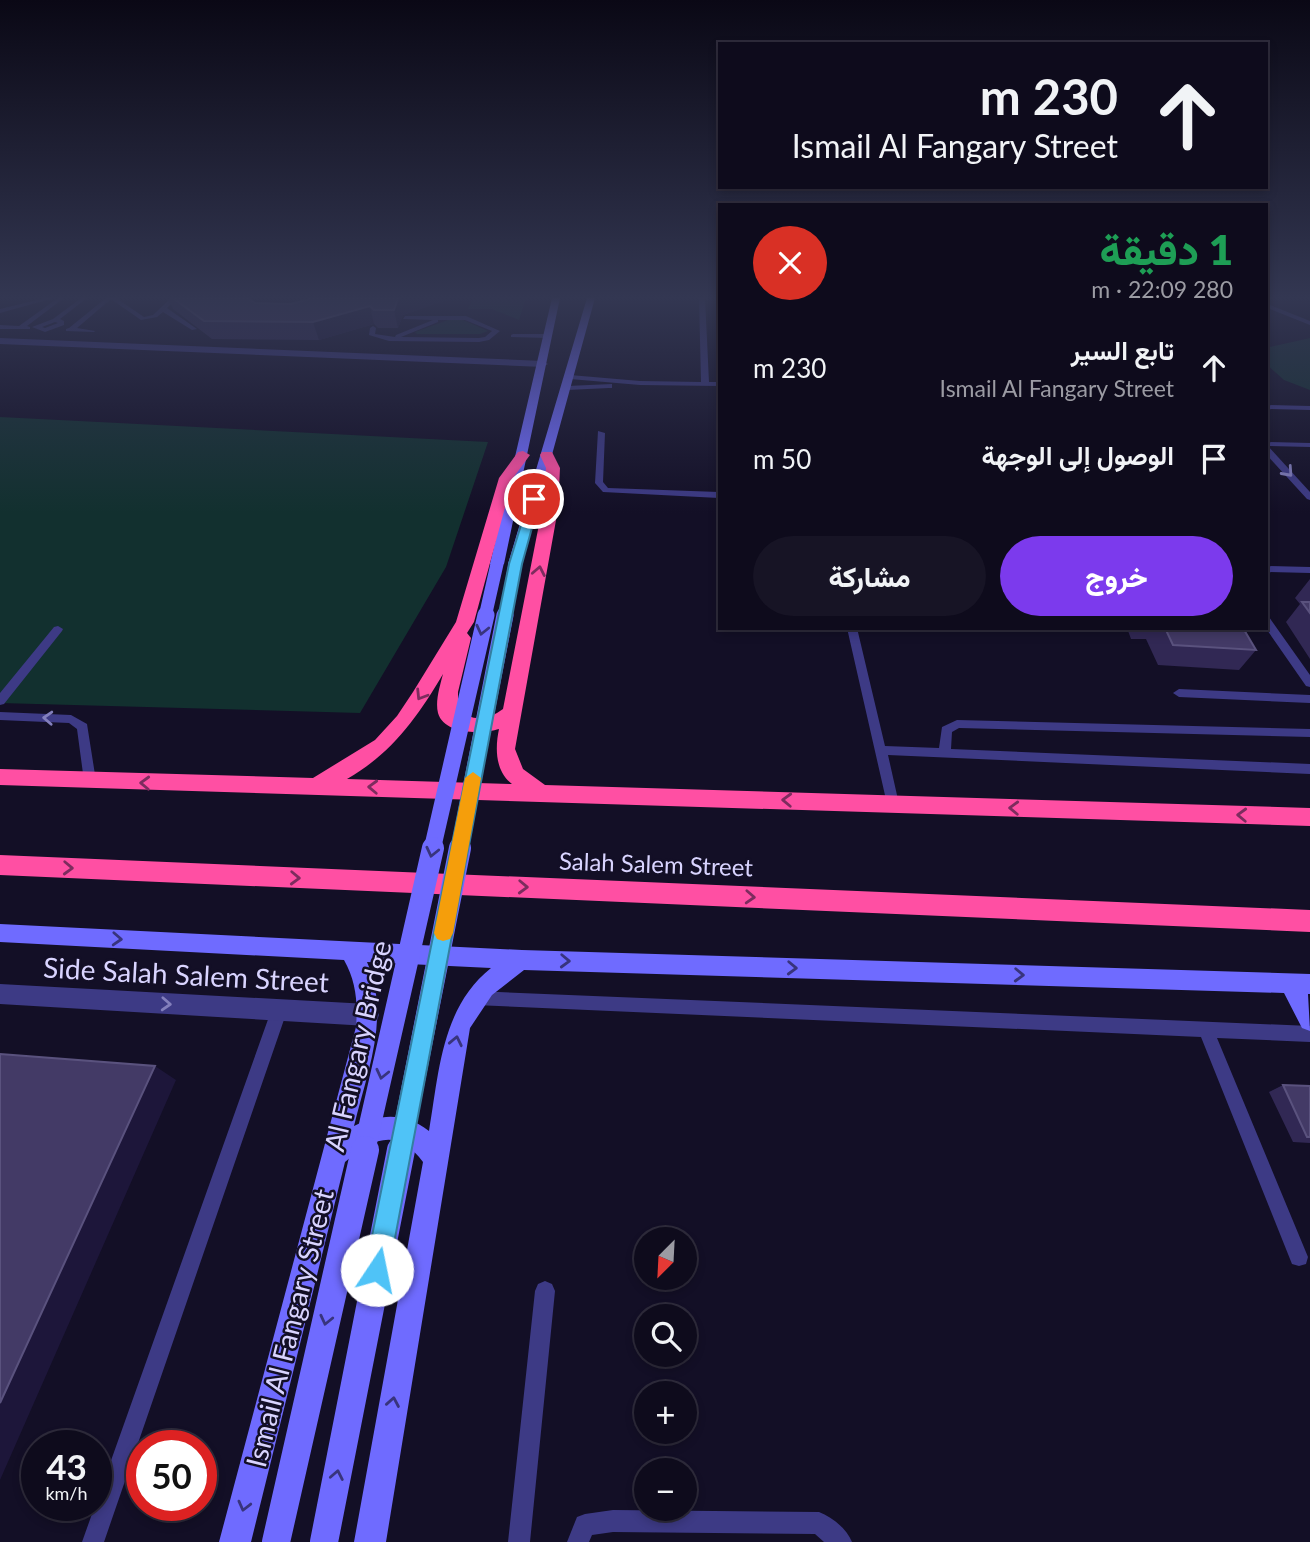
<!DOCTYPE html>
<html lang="ar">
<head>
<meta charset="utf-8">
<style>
  body { margin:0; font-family:Lato,Vazirmatn,sans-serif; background:#171425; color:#f1f3f6; direction:rtl; height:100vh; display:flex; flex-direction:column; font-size:26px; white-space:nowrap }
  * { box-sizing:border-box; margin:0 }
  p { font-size:23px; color:#9b9ba3 }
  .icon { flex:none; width:38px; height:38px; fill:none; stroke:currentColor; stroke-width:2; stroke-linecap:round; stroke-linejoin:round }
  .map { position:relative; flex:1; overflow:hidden; direction:ltr }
  .side { position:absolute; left:718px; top:203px; width:550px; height:427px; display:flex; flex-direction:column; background:#0e0b1c; border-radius:0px; box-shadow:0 4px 10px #0003,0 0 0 2px #2e2b3b; direction:rtl }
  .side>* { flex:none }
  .top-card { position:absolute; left:718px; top:42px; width:550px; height:147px; border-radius:0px; box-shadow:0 4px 10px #0003,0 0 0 2px #2e2b3b; direction:rtl; background:#0e0b1c; color:#f1f3f6; overflow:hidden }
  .needle { width:46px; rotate:204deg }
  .buttons { position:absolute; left:634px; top:1227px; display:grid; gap:14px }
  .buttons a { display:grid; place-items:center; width:63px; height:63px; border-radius:50%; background:#0e0b1c; box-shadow:0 4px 10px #0003,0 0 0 2px #2e2b3b; font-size:35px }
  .speed { position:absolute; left:21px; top:1430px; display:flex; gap:14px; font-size:35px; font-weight:700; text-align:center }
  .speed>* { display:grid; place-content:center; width:91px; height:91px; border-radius:50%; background:#0e0b1c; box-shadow:0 4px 10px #0003,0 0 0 2px #2e2b3b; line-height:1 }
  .speed small { font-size:18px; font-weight:400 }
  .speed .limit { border:10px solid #d22; background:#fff; color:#111 }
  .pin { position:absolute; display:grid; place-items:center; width:60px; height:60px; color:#fff; margin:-30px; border:4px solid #fff; border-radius:50%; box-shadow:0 2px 7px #0007 }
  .me { position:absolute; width:77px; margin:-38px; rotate:11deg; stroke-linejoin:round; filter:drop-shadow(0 0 5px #0008) }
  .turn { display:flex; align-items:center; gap:24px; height:147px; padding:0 35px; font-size:32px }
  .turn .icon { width:91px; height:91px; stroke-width:2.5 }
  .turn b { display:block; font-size:49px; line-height:60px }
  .round { display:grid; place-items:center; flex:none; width:74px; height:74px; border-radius:37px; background:#171425 }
  .summary { display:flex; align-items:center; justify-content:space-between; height:119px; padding:0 35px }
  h1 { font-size:42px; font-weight:800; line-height:52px; color:#1e9e55 }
  .action { display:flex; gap:14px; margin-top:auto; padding:14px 35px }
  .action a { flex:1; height:80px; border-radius:42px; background:#7c3aed; color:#fff; font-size:28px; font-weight:800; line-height:80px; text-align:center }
  .action a+a { background:#171425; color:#f1f3f6 }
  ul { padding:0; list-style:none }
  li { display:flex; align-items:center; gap:21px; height:91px; padding:0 35px }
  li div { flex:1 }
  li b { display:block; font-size:26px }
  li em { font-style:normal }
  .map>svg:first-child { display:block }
</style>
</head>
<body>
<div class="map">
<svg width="1310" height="1542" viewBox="0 0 1310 1542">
  <rect width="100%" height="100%" fill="#130f26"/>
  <path fill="#12302f" d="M473,298h53l-7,22 -27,-11h-24z
    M448,320h15l25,11 -8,3h-63l-2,-2z
    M1310,338v52l-26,-10 -19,-17v-15z
    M0,417l488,25 -42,125 -86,146 -360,-10z"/>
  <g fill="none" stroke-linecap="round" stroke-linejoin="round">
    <path fill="#3d3a85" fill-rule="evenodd" d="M45,298h9l-54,15v-4z
      M58,298h6l-37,28 3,1v2h-30v-4l19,1z
      M81,298h6l-27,21 4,2v4l-19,7 -13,-5 21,-8zM55,322l3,1 -13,5 -3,-1z
      M106,298h10l28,19 9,-2 18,-17h6l-10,10 30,21 -5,1 -29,-18 -6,5 -16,3 -30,-21 -34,29 18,3 -1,1 -28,-1v-2l3,-1z
      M699,298h6l4,84h10v4l-79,-1 -70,-6 -4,-2 4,-2 70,6 61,1z
      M1265,303l45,18v4l-45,-18z
      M466,316l34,15 -11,9 -10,2 -90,-1 -20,-6 1,-7 3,-2 3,2 -1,6 20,3 1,-2 37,-15 -30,-1 2,-3zM438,320h27l27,11 -7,6 -6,1 -78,-1 37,-15z
      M513,334h35l3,2 -3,2 -37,-1v-2z
      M612,384v4h-3l-42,2 -4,-2 4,-2z
      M1265,405l45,1v4l-45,-1z
      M598,431l7,2 -2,49 5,6 111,4v6l-116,-6 -8,-9z
      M1265,442l45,1v4l-42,-1 42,46v8l-3,-1 -42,-46z
      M1265,566l45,1v6l-45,-1z
      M1265,616l4,1 41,58v12l-4,-1 -41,-59z
      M58,626l5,3 -1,2 -58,73 -4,1v-12l54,-66z
      M847,628h10l28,118 54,2 3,-21 15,-7 353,9v8l-351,-9 -7,4 -1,17 359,15v10l-422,-19 11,49 -2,4h-8l-2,-4z
      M1179,689l131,6v8l-131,-6 -6,-4z
      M0,712l71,3 16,9 9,57 -2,3h-8l-2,-3 -7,-52 -8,-6 -69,-3z
      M475,991l835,35v16l-93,-4 91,219 -2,7 -7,2 -7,-2 -91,-227 -726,-32 -5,-2 -3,-5 3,-5z
      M279,1004l5,2 3,5 -183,531h-22l189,-531 3,-5z
      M545,1281l7,3 3,7 -25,251h-22l27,-251 3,-7z
      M613,1510l206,2c13,5 28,17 33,30h-28l-9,-8 -202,-2 -21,3 -3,7h-22l10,-25 8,-3z"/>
    <path fill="#3d3a85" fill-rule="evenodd" d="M0,338l543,23 5,3 -5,3 -543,-23z
      M0,984l368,20 8,3 3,8 -3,8 -8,3 -368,-22z"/>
    <path fill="#6f6bff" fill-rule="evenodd" d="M552,298h8l-56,266 -7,4 -7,-4z
      M587,298h8l-73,266 -2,3h-10l-2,-3z
      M0,924l522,26 788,24v20h-2l2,37 -8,-3 -18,-35 -760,-23 -32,25 -22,33 -84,514h-32l69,-380c-25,-34 -49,-25 -78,0l-94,380h-32l137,-515c2,-24 0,-46 -12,-67l-344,-18zM367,962l124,6c-50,40 -52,105 -62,163 -25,-19 -48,-17 -75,-5 13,-54 37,-110 13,-164z"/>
    <path fill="#ff4fa3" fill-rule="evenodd" d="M523,451l7,4 -17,23 -39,144 -7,11 4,5 -13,54v18c15,12 30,10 45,-1l39,-200 4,-41 -6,-13 2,-3h10l8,16 -2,41 -43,240 8,20 22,16 765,23v18l-1310,-41v-16l313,9 62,-38 22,-24 16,-24 43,-70 43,-144 19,-26zM443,674c-3,12 -8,27 -5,39 6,22 45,21 61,16 -4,19 -4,42 13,55l-165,-5c45,-26 70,-61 96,-105z
      M0,855l1310,55v22l-1310,-57z"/>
    <path stroke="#6f6bff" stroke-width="13" d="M485,617l12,-53
      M505,617l10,-53"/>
    <path stroke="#6f6bff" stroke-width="17" d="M432,850l54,-235
      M459,850l46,-235"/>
    <path stroke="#6f6bff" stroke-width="22" d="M364,1151l69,-303
      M400,1151l60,-303"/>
    <path stroke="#6f6bff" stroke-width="28" d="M276,1542l89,-392
      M324,1542l77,-392"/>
  </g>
  <path fill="#312854" d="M168,298h79l8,5 36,1 22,-6h136v1l-46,16 -5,13h-20l-4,-4 -55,16 -107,-1 -39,-30z
    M1310,579v80l-24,-37 14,-18 -5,-6z
    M1127,628h123l-4,5 10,17 -17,20 -81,-5 -12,-26h-15z
    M1283,1085l27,1v57l-17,-1 -24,-50z"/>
  <path fill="#1d163a" d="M398,298h51v1l-46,16 -5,13 -4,-18z
    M370,306l4,18 -55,16 -6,-18z
    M155,1066l21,14 -176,400v-77z"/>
  <path fill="#433a66" stroke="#5a527e" stroke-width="2" d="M173,298h74l8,5 36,1 22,-6h85l-4,12h-20l-4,-4 -57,16 -109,-1z
    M1302,602h8v11z
    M1165,628h78l13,22 -83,-5z
    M0,1054l155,12 -155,337z
    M1283,1085l27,1v51h-3z"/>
  <defs><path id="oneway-chevron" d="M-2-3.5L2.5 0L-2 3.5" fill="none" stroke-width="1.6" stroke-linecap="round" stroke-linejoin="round" transform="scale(1.75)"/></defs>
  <g stroke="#837fbc">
    <use href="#oneway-chevron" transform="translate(1288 472) rotate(48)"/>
    <use href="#oneway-chevron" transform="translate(48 718) rotate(-177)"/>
    <use href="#oneway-chevron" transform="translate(166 1004) rotate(3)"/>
  </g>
  <g stroke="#7d2c5e">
    <use href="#oneway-chevron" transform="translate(539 571) rotate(-79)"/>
    <use href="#oneway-chevron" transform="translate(421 695) rotate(122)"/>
    <use href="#oneway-chevron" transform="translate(145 783) rotate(-178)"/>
    <use href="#oneway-chevron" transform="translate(373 787) rotate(-178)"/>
    <use href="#oneway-chevron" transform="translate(787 800) rotate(-178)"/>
    <use href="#oneway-chevron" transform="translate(1014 808) rotate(-178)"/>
    <use href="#oneway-chevron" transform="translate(1242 815) rotate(-178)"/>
    <use href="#oneway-chevron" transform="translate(68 868) rotate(2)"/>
    <use href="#oneway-chevron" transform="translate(295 878) rotate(2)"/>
    <use href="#oneway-chevron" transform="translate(523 887) rotate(2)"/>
    <use href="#oneway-chevron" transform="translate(750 897) rotate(3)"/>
  </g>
  <g stroke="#38347d">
    <use href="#oneway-chevron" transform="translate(482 630) rotate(103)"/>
    <use href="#oneway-chevron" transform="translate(432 852) rotate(103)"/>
    <use href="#oneway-chevron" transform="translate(117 939) rotate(3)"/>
    <use href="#oneway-chevron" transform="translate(565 961) rotate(2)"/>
    <use href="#oneway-chevron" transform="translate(792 968) rotate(2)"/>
    <use href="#oneway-chevron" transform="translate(1019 975) rotate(2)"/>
    <use href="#oneway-chevron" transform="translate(456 1041) rotate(-78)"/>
    <use href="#oneway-chevron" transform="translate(382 1074) rotate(103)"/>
    <use href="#oneway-chevron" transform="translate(326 1320) rotate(103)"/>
    <use href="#oneway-chevron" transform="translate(393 1402) rotate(-80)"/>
    <use href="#oneway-chevron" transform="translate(337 1475) rotate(-79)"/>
    <use href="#oneway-chevron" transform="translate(244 1506) rotate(104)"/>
  </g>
  <linearGradient id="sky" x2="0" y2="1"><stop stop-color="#0a0815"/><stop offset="0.58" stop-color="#333752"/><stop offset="1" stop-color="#333752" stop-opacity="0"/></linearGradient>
  <rect width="1310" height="513" fill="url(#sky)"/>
  <path fill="#4fc3f7" stroke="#337fa1" stroke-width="2" d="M534,495l6,4 -18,65 -133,706 -3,9 -9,4 -8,-4 -4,-9 144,-706 20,-65z"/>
  <path fill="#f59e0b" d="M473,772l8,6 -28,155 -3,6 -7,2 -6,-2 -3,-6 31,-155z"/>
  <g text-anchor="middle" stroke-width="5" stroke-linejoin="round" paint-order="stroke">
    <g font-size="24" fill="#d9d4ff" stroke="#130f26">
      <text transform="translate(656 865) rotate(2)" y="8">Salah Salem Street</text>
    </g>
    <g font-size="28" fill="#d9d4ff" stroke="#130f26">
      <text transform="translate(186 975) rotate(3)" y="10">Side Salah Salem Street</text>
      <text transform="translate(358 1046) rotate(-77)" y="10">Al Fangary Bridge</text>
      <text transform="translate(290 1328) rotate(-76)" y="10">Ismail Al Fangary Street</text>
    </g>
  </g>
</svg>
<div class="buttons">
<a><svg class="needle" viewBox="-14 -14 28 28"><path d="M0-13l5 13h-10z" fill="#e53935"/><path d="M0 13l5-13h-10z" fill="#9b9ba3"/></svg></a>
<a><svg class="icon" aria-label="search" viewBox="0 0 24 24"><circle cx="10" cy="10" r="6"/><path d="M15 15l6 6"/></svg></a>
<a>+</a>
<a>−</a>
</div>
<div class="speed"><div>43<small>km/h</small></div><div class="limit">50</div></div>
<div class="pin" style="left:534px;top:499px;background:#d93025"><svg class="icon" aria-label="arrive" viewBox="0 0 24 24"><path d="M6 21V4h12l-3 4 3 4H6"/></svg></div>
<svg class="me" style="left:377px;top:1270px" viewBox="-20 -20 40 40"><circle r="19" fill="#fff"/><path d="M0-13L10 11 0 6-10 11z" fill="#4fc3f7"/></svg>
<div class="top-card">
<div class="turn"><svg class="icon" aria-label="ahead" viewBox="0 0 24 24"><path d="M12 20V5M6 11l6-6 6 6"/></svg><div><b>230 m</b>Ismail Al Fangary Street</div></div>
</div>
<section class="side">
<div class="summary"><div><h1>1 دقيقة</h1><p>280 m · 22:09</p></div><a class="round" style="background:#d93025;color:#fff"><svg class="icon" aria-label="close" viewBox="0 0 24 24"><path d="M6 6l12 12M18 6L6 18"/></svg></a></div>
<ul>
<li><svg class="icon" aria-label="ahead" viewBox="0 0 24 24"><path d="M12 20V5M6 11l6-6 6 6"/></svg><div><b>تابع السير</b><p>Ismail Al Fangary Street</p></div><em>230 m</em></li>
<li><svg class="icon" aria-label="arrive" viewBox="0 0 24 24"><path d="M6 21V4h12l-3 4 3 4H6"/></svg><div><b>الوصول إلى الوجهة</b></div><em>50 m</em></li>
</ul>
<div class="action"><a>خروج</a><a>مشاركة</a></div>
</section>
</div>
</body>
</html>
